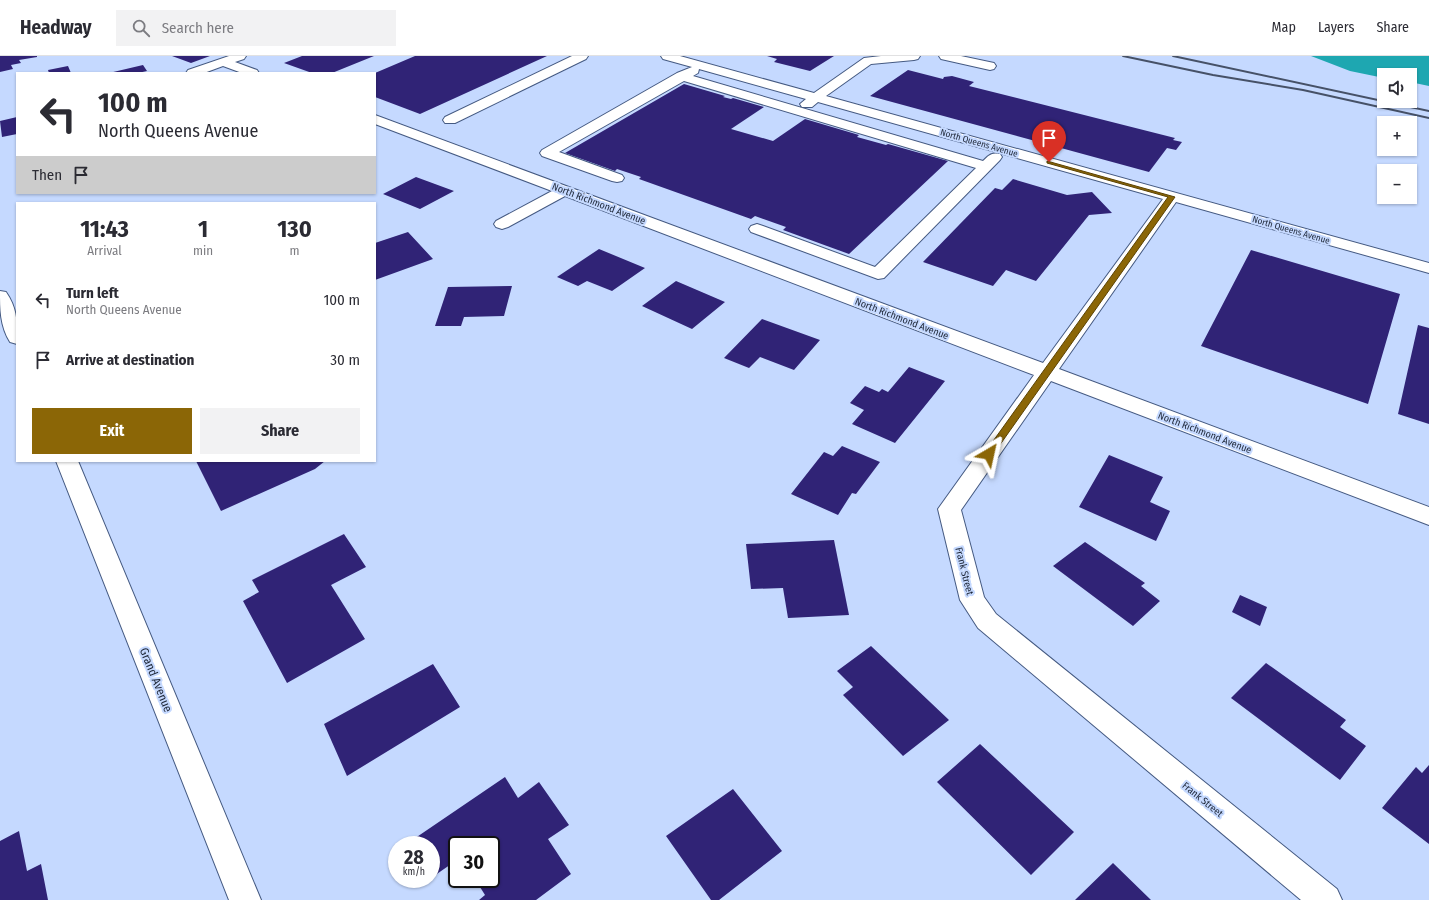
<!DOCTYPE html>
<html lang="en">
<head>
<meta charset="utf-8">
<style>
  body { margin:0; font-family:"Fira Sans Condensed",sans-serif; background:#f2f2f3; color:#2b2b33; height:100vh; display:flex; flex-direction:column; font-size:15px; white-space:nowrap }
  * { box-sizing:border-box; margin:0 }
  p { font-size:13px; color:#7c7c81 }
  .icon { flex:none; width:22px; height:22px; fill:none; stroke:currentColor; stroke-width:2; stroke-linecap:round; stroke-linejoin:round }
  .map { position:relative; flex:1; overflow:hidden }
  .panel { position:absolute; left:16px; top:146px; width:360px; height:260px; display:flex; flex-direction:column; background:#fff; border-radius:0px; box-shadow:0 1px 3px #0004 }
  .panel>* { flex:none }
  .guide { position:absolute; left:16px; top:16px; width:360px; height:122px; border-radius:0px; box-shadow:0 1px 3px #0004; background:#fff; color:#2b2b33; overflow:hidden }
  .controls { position:absolute; left:1377px; top:12px; display:grid; gap:8px }
  .controls a { display:grid; place-items:center; width:40px; height:40px; border-radius:0px; background:#fff; box-shadow:0 1px 3px #0004; font-size:20px }
  .speed { position:absolute; left:388px; top:780px; display:flex; gap:8px; font-size:20px; font-weight:700; text-align:center }
  .speed>* { display:grid; place-content:center; width:52px; height:52px; border-radius:50%; background:#fff; box-shadow:0 1px 3px #0004; line-height:1 }
  .speed small { font-size:10px; font-weight:400 }
  .speed .limit { border:2px solid #111; border-radius:6px; background:#fff; color:#111 }
  .pin { position:absolute; display:grid; place-items:center; width:34px; height:34px; color:#fff; margin:-41px -17px; border-radius:50% 50% 50% 0; rotate:-45deg; box-shadow:0 0 4px #0007 }
  .pin .icon { rotate:45deg }
  .me { position:absolute; width:44px; margin:-22px; rotate:36deg; stroke-linejoin:round; filter:drop-shadow(0 0 3px #0008) }
  .turn { display:flex; align-items:center; gap:14px; height:84px; padding:0 16px; font-size:18px }
  .turn .icon { width:52px; height:52px; stroke-width:2.5 }
  .turn b { display:block; font-size:28px; line-height:34px }
  .then { display:flex; align-items:center; height:38px; padding:0 16px; background:#0003; gap:8px; font-size:15px }
  .eta { display:flex; justify-content:space-evenly; align-items:center; height:68px; text-align:center }
  .eta b { font-size:24px; font-weight:700; line-height:28px }
  .action { display:flex; gap:8px; margin-top:auto; padding:8px 16px }
  .action a { flex:1; height:46px; border-radius:0px; background:#8b6606; color:#fff; font-size:16px; font-weight:700; line-height:46px; text-align:center }
  .action a+a { background:#f2f2f3; color:#2b2b33 }
  ul { padding:0; list-style:none }
  li { display:flex; align-items:center; gap:12px; height:60px; padding:0 16px }
  li div { flex:1 }
  li b { display:block; font-size:15px }
  li em { font-style:normal }
  header { display:flex; align-items:center; gap:24px; box-sizing:border-box; height:56px; padding:0 20px; background:#fff; border-bottom:1px solid #e1e1e2 }
  header strong { font-size:19px }
  nav { display:flex; gap:22px; margin-inline-start:auto; font-size:14px }
  .search { width:280px; height:36px; background:#f2f2f3; display:flex; align-items:center; gap:10px; box-sizing:border-box; padding:0 14px; border-radius:0px; color:#7c7c81; font-size:15px }
  .map>svg:first-child { display:block }
</style>
</head>
<body>
<header>
<strong>Headway</strong>
<div class="search"><svg class="icon" aria-label="search" viewBox="0 0 24 24"><circle cx="10" cy="10" r="6"/><path d="M15 15l6 6"/></svg>Search here</div>
<nav><a>Map</a><a>Layers</a><a>Share</a></nav>
</header>
<div class="map">
<svg width="1429" height="844" viewBox="0 0 1429 844">
  <rect width="100%" height="100%" fill="#c5d9ff"/>
  <path fill="#1ea7b1" d="M1311,0h118v30l-19,-4v-7h-26v3l-34,-7z"/>
  <path fill="#302376" d="M0,0h37v1l-18,3 2,3 -10,2 2,4 -13,3z
    M172,0h38l-19,7z
    M302,0h72l-42,17h-20l-28,-10z
    M415,0h132l-127,58 -45,-17v-24z
    M767,0h67l-24,15 -36,-9 3,-3z
    M143,9l4,6 -9,2h-29z
    M68,10l3,7h-22l-1,-3z
    M908,14l35,9 1,-2 8,-1 22,6 -5,4 206,52 -2,2 9,2 -6,8 -9,-2 -18,24 -279,-76z
    M684,28l41,12 -2,1 8,2 2,-1 31,9 -33,22 42,12 32,-22 54,16 -2,2 29,8 2,-1 60,17 -99,93 -66,-24 3,-3 -31,-11 -4,3 -112,-40 2,-2 -24,-8 -2,2 -50,-18z
    M17,61v17l-15,3 -2,-16z
    M416,121l38,14 -34,18 -37,-15z
    M1013,123l54,16 25,-3 20,21 -23,2 -53,66 -30,-11 -13,16 -70,-24 72,-74 7,2z
    M408,176l25,27 -58,21v-37z
    M599,193l46,19 -33,23 -25,-10 -9,5 -21,-9z
    M1251,194l149,44 -32,110 -167,-58z
    M676,225l49,21 -33,27 -50,-23z
    M512,230l-8,30 -40,1 -3,9h-26l13,-39z
    M762,263l58,21 -26,30 -34,-13 -11,11 -25,-10z
    M1418,269l11,3v96l-31,-10z
    M909,311l36,14 -50,62 -43,-19 12,-14 -14,-7 15,-17 14,6 3,-3 6,3z
    M842,390l38,16 -24,32 -4,-1 -14,22 -47,-21 33,-42 9,4z
    M1109,399l54,22 -13,25 20,9 -14,30 -77,-34z
    M196,405h129l-10,8 -94,42z
    M344,478l22,33 -35,18 34,54 -78,44 -44,-82 16,-9 -7,-12z
    M834,484l15,75 -61,3 -5,-30 -32,1 -5,-45z
    M1085,486l60,41 -4,3 19,15 -27,25 -80,-60z
    M1240,539l27,12 -7,19 -28,-14z
    M871,590l78,74 -46,36 -60,-61 10,-8 -16,-16z
    M1266,607l80,57 -6,7 26,19 -26,34 -109,-82z
    M433,608l27,43 -113,69 -23,-52z
    M980,688l94,88 -43,43 -94,-93z
    M1429,709v79l-47,-36 34,-41 6,6z
    M505,721l13,21 21,-16 30,43 -21,14 23,35 -35,26h-57l6,-5 -10,-16h16v-34h-34v15l-26,18v-33h-26z
    M733,733l49,62 -63,49h-8l-45,-64z
    M19,775l8,40 14,-7 7,36h-48v-59z
    M1113,807l38,37h-76z"/>
  <g fill="none" stroke-linecap="round" stroke-linejoin="round">
    <g stroke="#455a82" stroke-width="2">
      <path id="minor" d="M229,0h17l-2,3 -9,3 22,8 2,3h-17l-19,-7 -19,7h-18l2,-3z
        M572,0h16l-2,3 -131,64h-10l-2,-3 2,-3z
        M661,0h19l134,37 50,-35 17,-2h39l-2,3 -4,1 -43,4 -45,32 603,167v10l-253,-71 -117,167 370,138v18l-378,-144 -90,129 23,87 12,17 341,275 5,11h-41l-323,-272 -18,-28 -22,-91 96,-134 -469,-179 -57,31 -6,2 -6,-2 -2,-3 2,-3 56,-30 -177,-67v-9l668,248 120,-164 -345,-97 -6,5h-10l-2,-3 6,-5 -107,-30 -1,4 -5,3 290,85c6,-6 9,-9 17,-7l2,3 -2,3 -116,118 -6,1 -127,-47 -2,-3 2,-3 6,-2 6,2 112,41 101,-99 -292,-87 -125,71 63,23 2,3 -2,3 -5,1 -5,-1 -70,-25 -2,-3 2,-3 135,-77 15,-6 -29,-8z
        M939,0h22l33,7 2,3 -2,3 -4,1 -49,-11z
        M0,235l6,1c12,17 11,32 11,52l-7,-2c-10,-16 -10,-33 -10,-51z
        M56,405h22l183,439h-32z"/>
    </g>
    <use href="#minor" fill="#fff" fill-rule="evenodd"/>
    <path stroke="#465167" stroke-width="2" d="M1123,0l90,19 90,15 126,28
      M1173,0l256,55"/>
  </g>
  <path fill="#8b6606" stroke="#5a4204" d="M1047,105l128,36 -183,259h-6l-1,-2 1,-3 182,-254 -121,-34z"/>
  <g text-anchor="middle" stroke-width="4" stroke-linejoin="round" paint-order="stroke">
    <g font-size="9" fill="#1d2637" stroke="#c5d9ff">
      <text transform="translate(979 87) rotate(16)" y="3">North Queens Avenue</text>
      <text transform="translate(1291 174) rotate(16)" y="3">North Queens Avenue</text>
    </g>
    <g font-size="10" fill="#1d2637" stroke="#c5d9ff">
      <text transform="translate(599 147) rotate(21)" y="4">North Richmond Avenue</text>
      <text transform="translate(902 262) rotate(21)" y="4">North Richmond Avenue</text>
      <text transform="translate(1205 376) rotate(21)" y="4">North Richmond Avenue</text>
      <text transform="translate(965 515) rotate(76)" y="4">Frank Street</text>
      <text transform="translate(1203 743) rotate(39)" y="4">Frank Street</text>
    </g>
    <g font-size="12" fill="#1d2637" stroke="#c5d9ff">
      <text transform="translate(156 624) rotate(68)" y="4">Grand Avenue</text>
    </g>
  </g>
</svg>
<div class="controls">
<a><svg class="icon" aria-label="sound" viewBox="0 0 24 24"><path d="M4 9h4l5-4v14l-5-4H4zM17 9q2 3 0 6"/></svg></a>
<a>+</a>
<a>−</a>
</div>
<div class="speed"><div>28<small>km/h</small></div><div class="limit">30</div></div>
<div class="pin" style="left:1049px;top:106px;background:#d93025"><svg class="icon" aria-label="arrive" viewBox="0 0 24 24"><path d="M6 21V4h12l-3 4 3 4H6"/></svg></div>
<svg class="me" style="left:989px;top:398px" viewBox="-20 -20 40 40"><path d="M0-17L14 15 0 8-14 15z" fill="#8b6606" stroke="#fff" stroke-width="4"/></svg>
<div class="guide">
<div class="turn"><svg class="icon" aria-label="left" viewBox="0 0 24 24"><path d="M17 20v-9H6M10 6l-5 5 5 5"/></svg><div><b>100 m</b>North Queens Avenue</div></div>
<div class="then">Then<svg class="icon" aria-label="arrive" viewBox="0 0 24 24"><path d="M6 21V4h12l-3 4 3 4H6"/></svg></div>
</div>
<section class="panel">
<div class="eta">
<div><b>11:43</b><p>Arrival</p></div>
<div><b>1</b><p>min</p></div>
<div><b>130</b><p>m</p></div>
</div>
<ul>
<li><svg class="icon" aria-label="left" viewBox="0 0 24 24"><path d="M17 20v-9H6M10 6l-5 5 5 5"/></svg><div><b>Turn left</b><p>North Queens Avenue</p></div><em>100 m</em></li>
<li><svg class="icon" aria-label="arrive" viewBox="0 0 24 24"><path d="M6 21V4h12l-3 4 3 4H6"/></svg><div><b>Arrive at destination</b></div><em>30 m</em></li>
</ul>
<div class="action"><a>Exit</a><a>Share</a></div>
</section>
</div>
</body>
</html>
